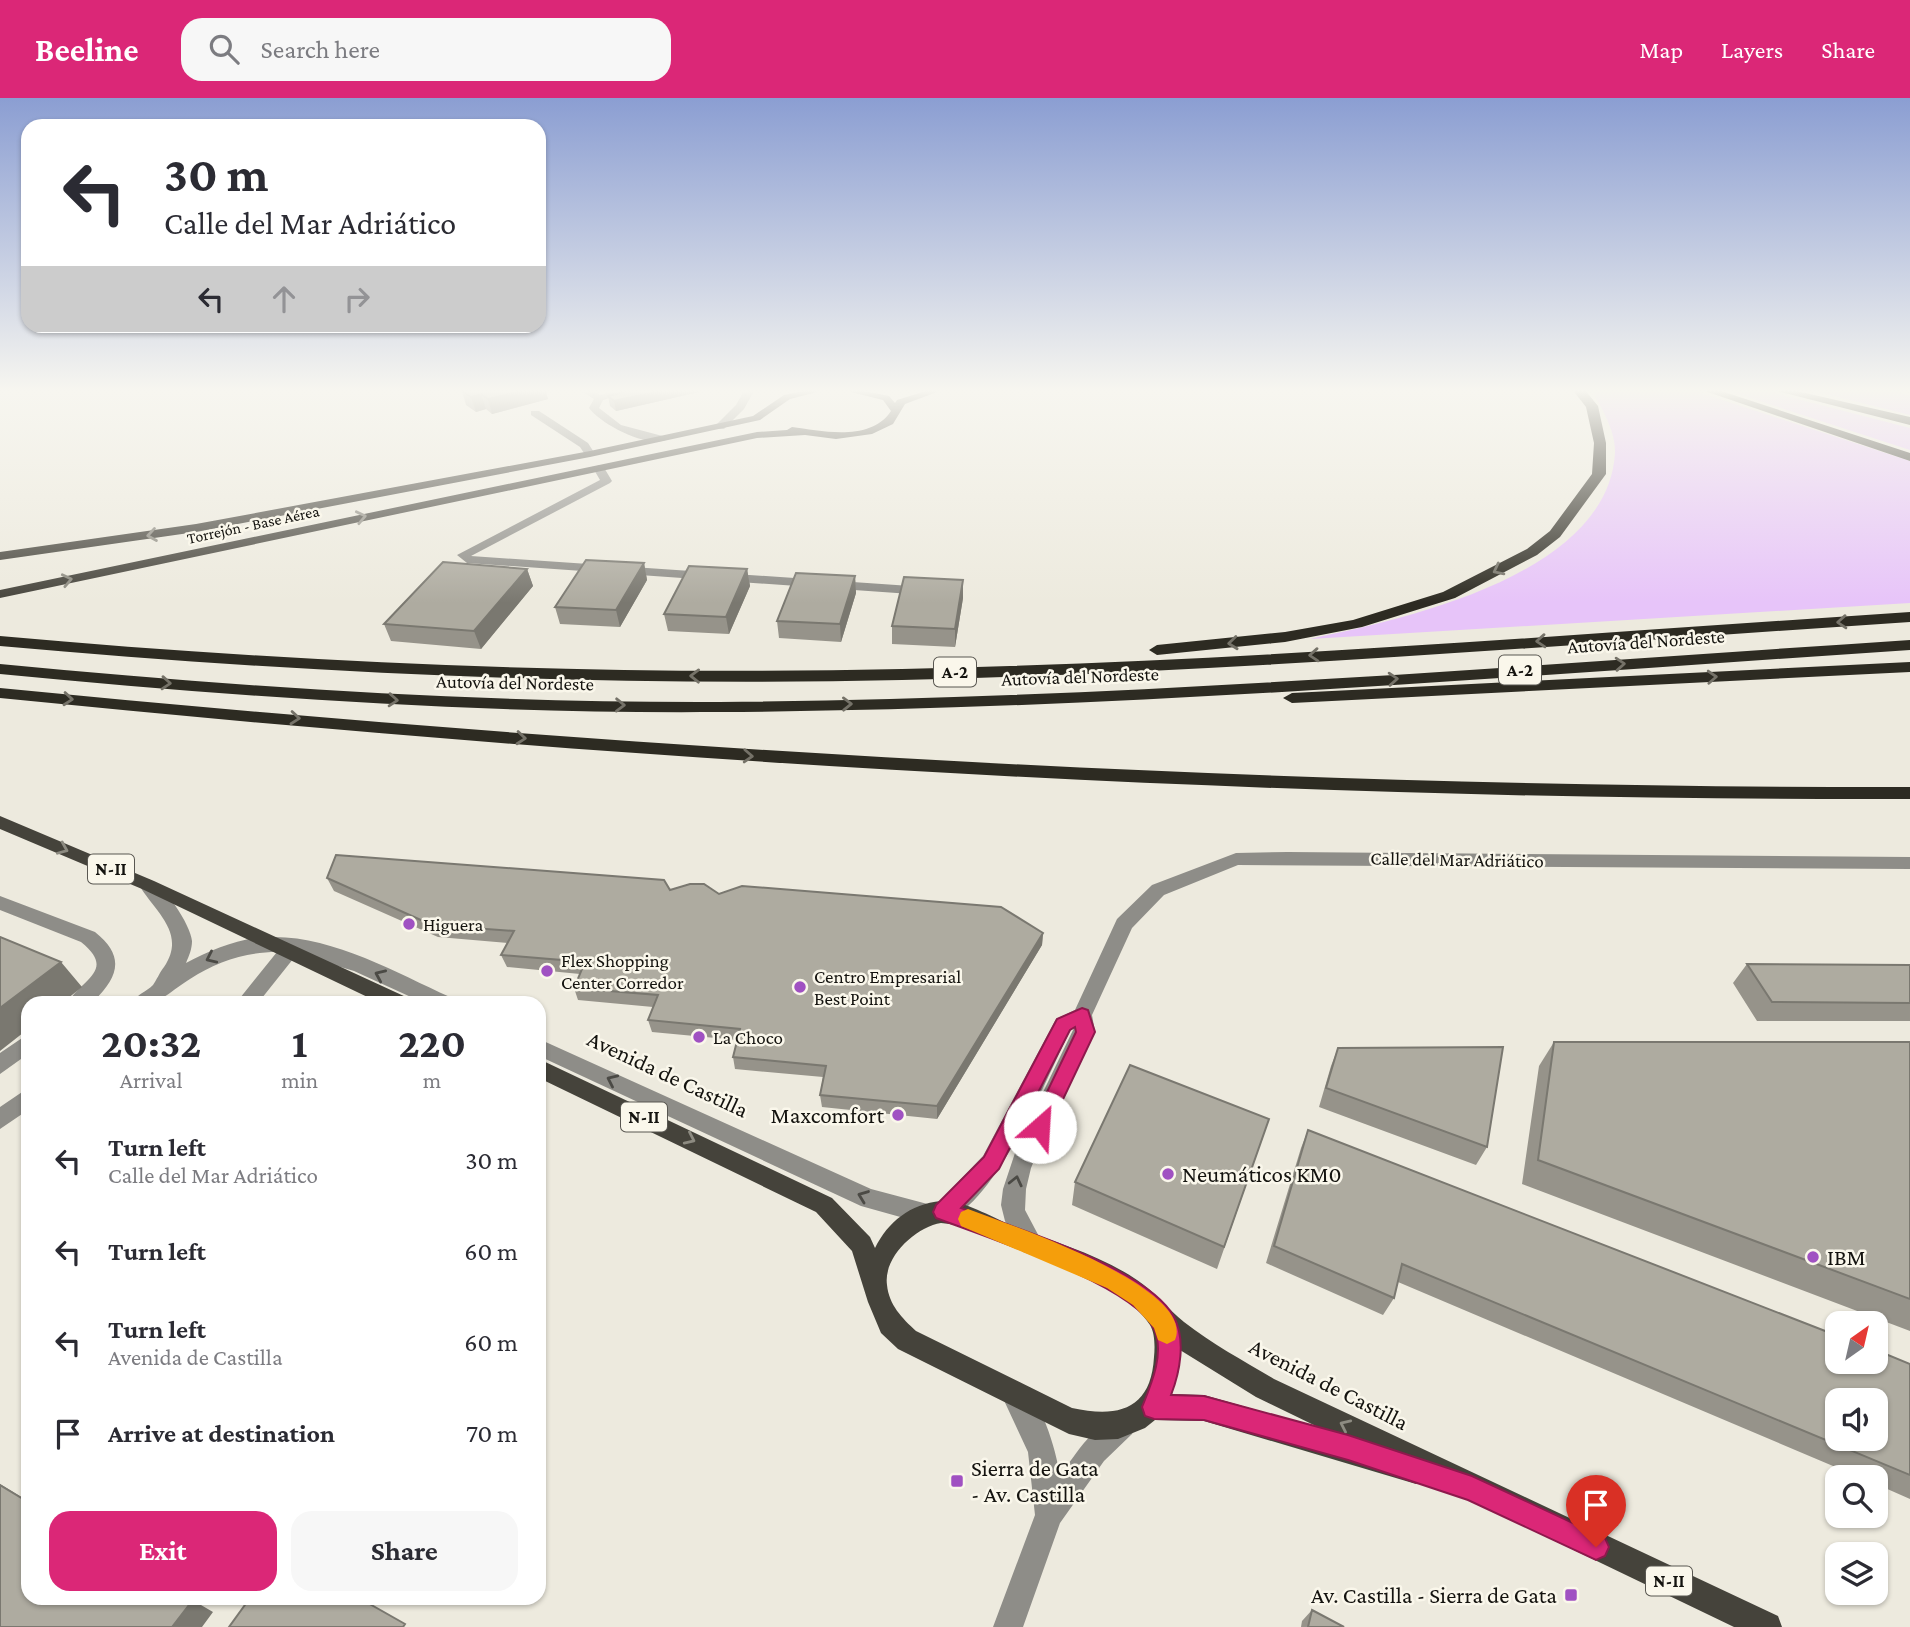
<!DOCTYPE html>
<html lang="en">
<head>
<meta charset="utf-8">
<style>
  body { margin:0; font-family:"Crimson Pro",serif; background:#f7f7f7; color:#2b2b33; height:100vh; display:flex; flex-direction:column; font-size:26px; white-space:nowrap }
  * { box-sizing:border-box; margin:0 }
  p { font-size:23px; color:#7c7c81 }
  .icon { flex:none; width:38px; height:38px; fill:none; stroke:currentColor; stroke-width:2; stroke-linecap:round; stroke-linejoin:round }
  .map { position:relative; flex:1; overflow:hidden }
  .sheet { position:absolute; left:21px; top:898px; width:525px; height:609px; display:flex; flex-direction:column; background:#fff; border-radius:21px; box-shadow:0 2px 5px #0004 }
  .sheet>* { flex:none }
  .banner { position:absolute; left:21px; top:21px; width:525px; height:214px; border-radius:21px; box-shadow:0 2px 5px #0004; background:#fff; color:#2b2b33; overflow:hidden }
  .needle { width:46px; rotate:34deg }
  .buttons { position:absolute; left:1825px; top:1213px; display:grid; gap:14px }
  .buttons a { display:grid; place-items:center; width:63px; height:63px; border-radius:14px; background:#fff; box-shadow:0 2px 5px #0004; font-size:35px }
  .pin { position:absolute; display:grid; place-items:center; width:60px; height:60px; color:#fff; margin:-72px -30px; border-radius:50% 50% 50% 0; rotate:-45deg; box-shadow:0 0 7px #0007 }
  .pin .icon { rotate:45deg }
  .me { position:absolute; width:77px; margin:-38px; rotate:26deg; stroke-linejoin:round; filter:drop-shadow(0 0 5px #0008) }
  .turn { display:flex; align-items:center; gap:24px; height:147px; padding:0 28px; font-size:32px }
  .turn .icon { width:91px; height:91px; stroke-width:2.5 }
  .turn b { display:block; font-size:49px; line-height:60px }
  .lanes { display:flex; align-items:center; height:66px; padding:0 28px; background:#0003; justify-content:center; gap:35px; direction:ltr }
  .lanes .off { opacity:.35 }
  .eta { display:flex; justify-content:space-evenly; align-items:center; height:119px; text-align:center }
  .eta b { font-size:42px; font-weight:700; line-height:49px }
  .button { display:flex; gap:14px; margin-top:auto; padding:14px 28px }
  .button a { flex:1; height:80px; border-radius:21px; background:#db2777; color:#fff; font-size:28px; font-weight:700; line-height:80px; text-align:center }
  .button a+a { background:#f7f7f7; color:#2b2b33 }
  ul { padding:0; list-style:none }
  li { display:flex; align-items:center; gap:21px; height:91px; padding:0 28px }
  li div { flex:1 }
  li b { display:block; font-size:26px }
  li em { font-style:normal }
  header { display:flex; align-items:center; gap:42px; box-sizing:border-box; height:98px; padding:0 35px; background:#db2777; color:#fff }
  header strong { font-size:33px }
  nav { display:flex; gap:38px; margin-inline-start:auto; font-size:24px }
  .search { width:490px; height:63px; background:#f7f7f7; display:flex; align-items:center; gap:18px; box-sizing:border-box; padding:0 24px; border-radius:21px; color:#7c7c81; font-size:26px }
  .map>svg:first-child { display:block }
</style>
</head>
<body>
<header>
<strong>Beeline</strong>
<div class="search"><svg class="icon" aria-label="search" viewBox="0 0 24 24"><circle cx="10" cy="10" r="6"/><path d="M15 15l6 6"/></svg>Search here</div>
<nav><a>Map</a><a>Layers</a><a>Share</a></nav>
</header>
<div class="map">
<svg width="1910" height="1529" viewBox="0 0 1910 1529">
  <rect width="100%" height="100%" fill="#edeade"/>
  <path fill="#e7c4f9" d="M1591,291h98l221,72v142l-600,36c95,-20 298,-64 305,-186 1,-22 -14,-46 -24,-64z
    M1723,291h36l151,39v22z
    M1806,291h79l25,6v20z"/>
  <g fill="none" stroke-linecap="round" stroke-linejoin="round">
    <path fill="#8e8d88" fill-rule="evenodd" d="M578,291h11l11,6 24,-6h14l-35,11 -4,8 22,17 49,13c-19,13 -68,-13 -81,-30l5,-9z
      M745,291h10l-11,20 -20,20h-8v-4l20,-20z
      M531,313h8l49,32 7,11 -1,2h-8l-6,-9 -49,-32z
      M599,367l4,1 9,15 -2,2 -139,73 454,31 7,4 -7,4 -458,-32 -10,-8 143,-75 -7,-12z
      M1288,754l622,5v12l-672,-4 -74,30 -32,33 -40,87 3,17 -44,88 -20,48 -5,21 -1,21 18,34 -4,8 -8,3 -8,-3 -18,-31 -4,-16 2,-16 15,-45 56,-116 -4,3c-25,50 -73,171 -126,191l-6,-3 -9,6 -68,-19 -322,-150v-17l332,150 64,17 48,-50 73,-137 19,-9 42,-91 35,-34 84,-32z
      M148,781c15,4 43,46 44,62 0,8 -3,15 -6,22 22,-11 45,-22 71,-25 66,-8 135,33 193,59l3,6h-29l-70,-32 -57,-17 -39,49h-22l41,-51c-31,0 -61,10 -87,27 -26,16 -25,24 -58,24 5,-9 14,-11 21,-18 3,-4 7,-13 11,-18 23,-34 -9,-55 -25,-82z
      M0,798l95,36c30,24 24,44 -1,69l-26,2c13,-24 49,-32 13,-61l-81,-32z
      M28,936v20l-28,20v-21z
      M28,990v22l-28,19v-22z
      M1014,1283c26,11 42,68 46,95 17,-24 35,-53 63,-64l9,4 4,9 -4,9 -28,27 -44,62 -37,104h-30l42,-112 -7,-63 -27,-58 4,-9z"/>
    <path fill="#45433b" fill-rule="evenodd" d="M813,291h16l-39,10 -30,21 -170,37 -394,75 -196,28v-8l196,-28 394,-73 163,-35 31,-21z
      M839,291h16l34,7 6,7 2,-3 35,-11h13l-40,15 -12,20 -21,10 -36,5 -31,-4 -48,3 -757,160v-8l757,-158 30,-2 5,-3c30,4 79,15 99,-16l-8,-11z
      M0,718l154,65 252,116 3,6h-29l-238,-114 -142,-60z
      M539,961l293,139 38,39 5,11c13,-26 35,-44 66,-47 23,-1 48,15 70,24 42,17 88,29 126,55 18,12 31,29 47,42 28,22 60,39 90,57l504,237 4,11h-48l-308,-148 -10,5 -212,-63 -49,-1 -10,8 -27,11 -23,1 -26,-6 -171,-85 -17,-16 -13,-31 -16,-51 -36,-39 -277,-134zM941,1125c23,1 44,14 66,22 44,18 116,38 143,80 5,8 5,22 4,32 -3,53 -36,61 -82,51l-156,-77c-14,-13 -27,-26 -29,-46 -4,-28 29,-58 54,-62zM1180,1252l76,47 66,32 -118,-34 -32,-1 7,-24z"/>
    <path fill="#2d2b22" fill-rule="evenodd" d="M1572,291h12l14,17 8,37v31l-46,63 -23,18 -82,43 -93,29 -77,15 -128,13 -8,-5 8,-5 128,-13 68,-12 90,-28 84,-43 23,-18 42,-57 2,-31 -8,-36z
      M1699,291h16l195,64v8z
      M1769,291h19l122,28v8z
      M1910,514v10c-336,22 -671,50 -1008,58 -301,7 -602,-7 -902,-34v-10c300,27 601,40 902,33 337,-7 672,-35 1008,-57z
      M1910,542v10c-396,26 -793,60 -1190,62 -241,2 -481,-15 -720,-38v-10c239,23 479,39 720,38 397,-3 794,-36 1190,-62z
      M1910,564v10l-618,31 -9,-5 9,-5z
      M0,590c635,62 1272,100 1910,99v12c-638,2 -1275,-37 -1910,-101z"/>
  </g>
  <path fill="#96938a" d="M458,291h87l3,10 -56,15 -6,-5 -10,3 -10,-7 -4,-14z
    M636,291h76l-96,22 -6,-5 -2,-10z
    M644,465l3,17 -27,47 -60,-3 -5,-17z
    M527,471l6,17 -52,63 -90,-8 -7,-17z
    M747,471l3,17 -21,48 -61,-3 -4,-17z
    M855,478l1,17 -15,49 -62,-4 -2,-17z
    M963,500l-8,49 -63,-3v-18z
    M327,780l343,12 49,4 324,39 -1,12 -105,174 -115,-12 -2,-12 3,-18 -88,-8 -2,-12 4,-17 -85,-8 -4,-12 5,-13 -75,-7 -4,-12 6,-14 -73,-7 -6,-12 7,-12 -70,-6 -104,-46z
    M1747,866l163,1v56h-153l-24,-38z
    M1554,944h356v289l-388,-147 17,-118z
    M1338,950l149,99 -11,18 -157,-58 12,-41z
    M1269,1021l-52,150 -145,-64 3,-23z
    M1308,1032l602,234v135l-34,-15v-7h-17l-461,-195 -4,16 -11,17 -117,-52 35,-115z
    M1312,1512l32,17h-43l1,-6z"/>
  <path fill="#7a7870" d="M528,291h17l3,10 -56,15 -4,-15z
    M668,291h44l-96,22 -2,-10z
    M481,296l5,15 -10,3 -5,-15z
    M644,465l3,17 -27,47 -4,-17z
    M527,471l6,17 -52,63 -7,-18z
    M747,471l3,17 -21,48 -3,-17z
    M855,478l1,17 -15,49 -1,-18z
    M963,482v18l-8,49v-18z
    M1043,835l-1,12 -105,174v-13z
    M61,864l21,25 -20,16h-34v26l-28,22v-43z
    M0,1386l28,17v1l-28,-17z
    M187,1500h2l24,14 -11,15h-30z"/>
  <path fill="#aeaba0" stroke="#7a7870" stroke-width="2" fill-rule="evenodd" d="M466,291h62l-40,10 -7,-5 -10,3 -10,-7z
    M636,291h32l-54,12 -6,-5z
    M586,462l58,3 -28,47 -61,-3z
    M443,464l84,7 -53,62 -90,-7z
    M689,468l58,3 -21,48 -62,-3z
    M796,475l59,3 -15,48 -63,-3z
    M904,479l59,3 -8,49 -63,-3z
    M336,757l328,25 6,10 20,-6h14l15,10 23,-8 259,21 42,26 -106,173 -117,-11 6,-29 -93,-9 7,-28 -92,-9 10,-25 -84,-7 11,-26 -84,-7 13,-24 -82,-6 -105,-47z
    M0,839l61,25 -61,46z
    M1747,866l163,1v38l-138,-1z
    M1554,944h356v257l-372,-139z
    M1503,949l-16,100 -161,-59 12,-40z
    M1130,967l139,54 -45,128 -149,-65z
    M1308,1032l530,206v26h38v-12l34,14v111l-508,-211 -8,34 -120,-52zM1838,1302h38v38h-38z
    M0,1387l28,17v96h159l5,3 -20,26h-172z
    M250,1500h109l46,26 -2,3h-174z
    M1312,1512l32,17h-36z"/>
  <defs><path id="oneway-chevron" d="M-2-3.5L2.5 0L-2 3.5" fill="none" stroke-width="1.6" stroke-linecap="round" stroke-linejoin="round" transform="scale(1.75)"/></defs>
  <g stroke="#8d8b81">
    <use href="#oneway-chevron" transform="translate(361 419) rotate(-12)"/>
    <use href="#oneway-chevron" transform="translate(152 437) rotate(171)"/>
    <use href="#oneway-chevron" transform="translate(67 482) rotate(-12)"/>
    <use href="#oneway-chevron" transform="translate(63 751) rotate(23)"/>
    <use href="#oneway-chevron" transform="translate(690 1041) rotate(25)"/>
    <use href="#oneway-chevron" transform="translate(1345 1327) rotate(-155)"/>
  </g>
  <g stroke="#757268">
    <use href="#oneway-chevron" transform="translate(1498 472) rotate(153)"/>
    <use href="#oneway-chevron" transform="translate(1842 524) rotate(176)"/>
    <use href="#oneway-chevron" transform="translate(1541 543) rotate(176)"/>
    <use href="#oneway-chevron" transform="translate(1233 545) rotate(174)"/>
    <use href="#oneway-chevron" transform="translate(1314 557) rotate(176)"/>
    <use href="#oneway-chevron" transform="translate(1620 566) rotate(-4)"/>
    <use href="#oneway-chevron" transform="translate(695 578) rotate(-179)"/>
    <use href="#oneway-chevron" transform="translate(1712 579) rotate(-3)"/>
    <use href="#oneway-chevron" transform="translate(1393 581) rotate(-4)"/>
    <use href="#oneway-chevron" transform="translate(166 585) rotate(4)"/>
    <use href="#oneway-chevron" transform="translate(68 601) rotate(5)"/>
    <use href="#oneway-chevron" transform="translate(393 602) rotate(4)"/>
    <use href="#oneway-chevron" transform="translate(847 606) rotate(-1)"/>
    <use href="#oneway-chevron" transform="translate(620 607) rotate(1)"/>
    <use href="#oneway-chevron" transform="translate(295 620) rotate(5)"/>
    <use href="#oneway-chevron" transform="translate(521 640) rotate(5)"/>
    <use href="#oneway-chevron" transform="translate(748 658) rotate(3)"/>
  </g>
  <g stroke="#4b4a45">
    <use href="#oneway-chevron" transform="translate(211 860) rotate(155)"/>
    <use href="#oneway-chevron" transform="translate(380 877) rotate(-156)"/>
    <use href="#oneway-chevron" transform="translate(612 982) rotate(-155)"/>
    <use href="#oneway-chevron" transform="translate(1016 1083) rotate(-77)"/>
    <use href="#oneway-chevron" transform="translate(863 1098) rotate(-159)"/>
  </g>
  <linearGradient id="sky" x2="0" y2="1"><stop stop-color="#8b9ed2"/><stop offset="0.58" stop-color="#f7f6f0"/><stop offset="1" stop-color="#f7f6f0" stop-opacity="0"/></linearGradient>
  <rect width="1910" height="505" fill="url(#sky)"/>
  <path fill="#db2777" stroke="#8e194d" stroke-width="2" d="M1082,910l6,2 7,22 -48,101 -7,3 -8,-3 -2,-6 46,-95 -1,-5 -5,3 -71,139 -38,39c52,19 187,60 213,109 12,23 6,55 -3,78l33,1 144,39 124,41 133,62 4,9 -4,9 -9,4 -128,-60 -120,-40 -144,-40 -50,-1 -9,-3 -3,-9c9,-22 23,-54 12,-78 -19,-44 -171,-93 -218,-111l-3,-6 3,-7 48,-48 73,-138z"/>
  <path fill="#f59e0b" d="M968,1111c39,15 229,78 207,131l-8,4 -9,-4 -4,-12 -21,-23 -26,-17 -146,-62 -3,-7 3,-7z"/>
  <g fill="#a051c2" stroke="#faf7eb" stroke-width="2.5">
    <circle cx="409" cy="826" r="7"/>
    <circle cx="547" cy="873" r="7"/>
    <circle cx="800" cy="889" r="7"/>
    <circle cx="699" cy="939" r="7"/>
    <circle cx="898" cy="1017" r="7"/>
    <circle cx="1168" cy="1076" r="7"/>
    <circle cx="1813" cy="1159" r="7"/>
    <rect x="950" y="1376" width="14" height="14" rx="3.5"/>
    <rect x="1564" y="1490" width="14" height="14" rx="3.5"/>
  </g>
  <g text-anchor="middle" stroke-width="5" stroke-linejoin="round" paint-order="stroke">
    <g font-size="16" fill="#14130f" stroke="#faf7eb">
      <text transform="translate(253 426) rotate(-12)" y="6">Torrejón - Base Aérea</text>
    </g>
    <g fill="#faf7eb" stroke="#595751" stroke-width="2">
      <rect x="1499" y="557.5" width="42" height="29" rx="5"/>
      <rect x="934" y="559.5" width="42" height="29" rx="5"/>
      <rect x="88" y="756.5" width="46" height="29" rx="5"/>
      <rect x="621" y="1004.5" width="46" height="29" rx="5"/>
      <rect x="1646" y="1468.5" width="46" height="29" rx="5"/>
    </g>
    <g font-size="18" font-weight="bold" fill="#14130f">
      <text x="1520" y="578">A-2</text>
      <text x="955" y="580">A-2</text>
      <text x="111" y="777">N-II</text>
      <text x="644" y="1025">N-II</text>
      <text x="1669" y="1489">N-II</text>
    </g>
    <g font-size="19" fill="#14130f" stroke="#faf7eb">
      <text transform="translate(1646 543) rotate(-4)" y="7">Autovía del Nordeste</text>
      <text transform="translate(1080 578) rotate(-2)" y="7">Autovía del Nordeste</text>
      <text transform="translate(515 584) rotate(1)" y="7">Autovía del Nordeste</text>
      <text transform="translate(1457 761) rotate(1)" y="7">Calle del Mar Adriático</text>
    </g>
    <g font-size="19" fill="#14130f" stroke="#faf7eb" text-anchor="start">
      <text x="423" y="833">Higuera</text>
      <text x="561" y="869">Flex Shopping<tspan x="561" dy="22">Center Corredor</tspan></text>
      <text x="814" y="885">Centro Empresarial<tspan x="814" dy="22">Best Point</tspan></text>
      <text x="713" y="946">La Choco</text>
    </g>
    <g font-size="23" fill="#14130f" stroke="#faf7eb">
      <text transform="translate(668 976) rotate(25)" y="8">Avenida de Castilla</text>
      <text transform="translate(1329 1286) rotate(27)" y="8">Avenida de Castilla</text>
    </g>
    <g font-size="23" fill="#14130f" stroke="#faf7eb" text-anchor="start">
      <text x="884" y="1025" text-anchor="end">Maxcomfort</text>
      <text x="1182" y="1084">Neumáticos KM0</text>
      <text x="1827" y="1167">IBM</text>
      <text x="971" y="1378">Sierra de Gata<tspan x="971" dy="26">- Av. Castilla</tspan></text>
      <text x="1557" y="1505" text-anchor="end">Av. Castilla - Sierra de Gata</text>
    </g>
  </g>
</svg>
<div class="buttons">
<a><svg class="needle" viewBox="-14 -14 28 28"><path d="M0-13l5 13h-10z" fill="#e53935"/><path d="M0 13l5-13h-10z" fill="#7c7c81"/></svg></a>
<a><svg class="icon" aria-label="sound" viewBox="0 0 24 24"><path d="M4 9h4l5-4v14l-5-4H4zM17 9q2 3 0 6"/></svg></a>
<a><svg class="icon" aria-label="search" viewBox="0 0 24 24"><circle cx="10" cy="10" r="6"/><path d="M15 15l6 6"/></svg></a>
<a><svg class="icon" aria-label="layers" viewBox="0 0 24 24"><path d="M12 4l9 5-9 5-9-5zM3 14l9 5 9-5"/></svg></a>
</div>
<div class="pin" style="left:1596px;top:1449px;background:#d93025"><svg class="icon" aria-label="arrive" viewBox="0 0 24 24"><path d="M6 21V4h12l-3 4 3 4H6"/></svg></div>
<svg class="me" style="left:1040px;top:1029px" viewBox="-20 -20 40 40"><circle r="19" fill="#fff"/><path d="M0-13L10 11 0 6-10 11z" fill="#db2777"/></svg>
<div class="banner">
<div class="turn"><svg class="icon" aria-label="left" viewBox="0 0 24 24"><path d="M17 20v-9H6M10 6l-5 5 5 5"/></svg><div><b>30 m</b>Calle del Mar Adriático</div></div>
<div class="lanes"><svg class="icon" aria-label="left" viewBox="0 0 24 24"><path d="M17 20v-9H6M10 6l-5 5 5 5"/></svg><svg class="icon off" aria-label="ahead" viewBox="0 0 24 24"><path d="M12 20V5M6 11l6-6 6 6"/></svg><svg class="icon off" aria-label="right" viewBox="0 0 24 24"><path d="M7 20v-9h11M14 6l5 5-5 5"/></svg></div>
</div>
<section class="sheet">
<div class="eta">
<div><b>20:32</b><p>Arrival</p></div>
<div><b>1</b><p>min</p></div>
<div><b>220</b><p>m</p></div>
</div>
<ul>
<li><svg class="icon" aria-label="left" viewBox="0 0 24 24"><path d="M17 20v-9H6M10 6l-5 5 5 5"/></svg><div><b>Turn left</b><p>Calle del Mar Adriático</p></div><em>30 m</em></li>
<li><svg class="icon" aria-label="left" viewBox="0 0 24 24"><path d="M17 20v-9H6M10 6l-5 5 5 5"/></svg><div><b>Turn left</b></div><em>60 m</em></li>
<li><svg class="icon" aria-label="left" viewBox="0 0 24 24"><path d="M17 20v-9H6M10 6l-5 5 5 5"/></svg><div><b>Turn left</b><p>Avenida de Castilla</p></div><em>60 m</em></li>
<li><svg class="icon" aria-label="arrive" viewBox="0 0 24 24"><path d="M6 21V4h12l-3 4 3 4H6"/></svg><div><b>Arrive at destination</b></div><em>70 m</em></li>
</ul>
<div class="button"><a>Exit</a><a>Share</a></div>
</section>
</div>
</body>
</html>
